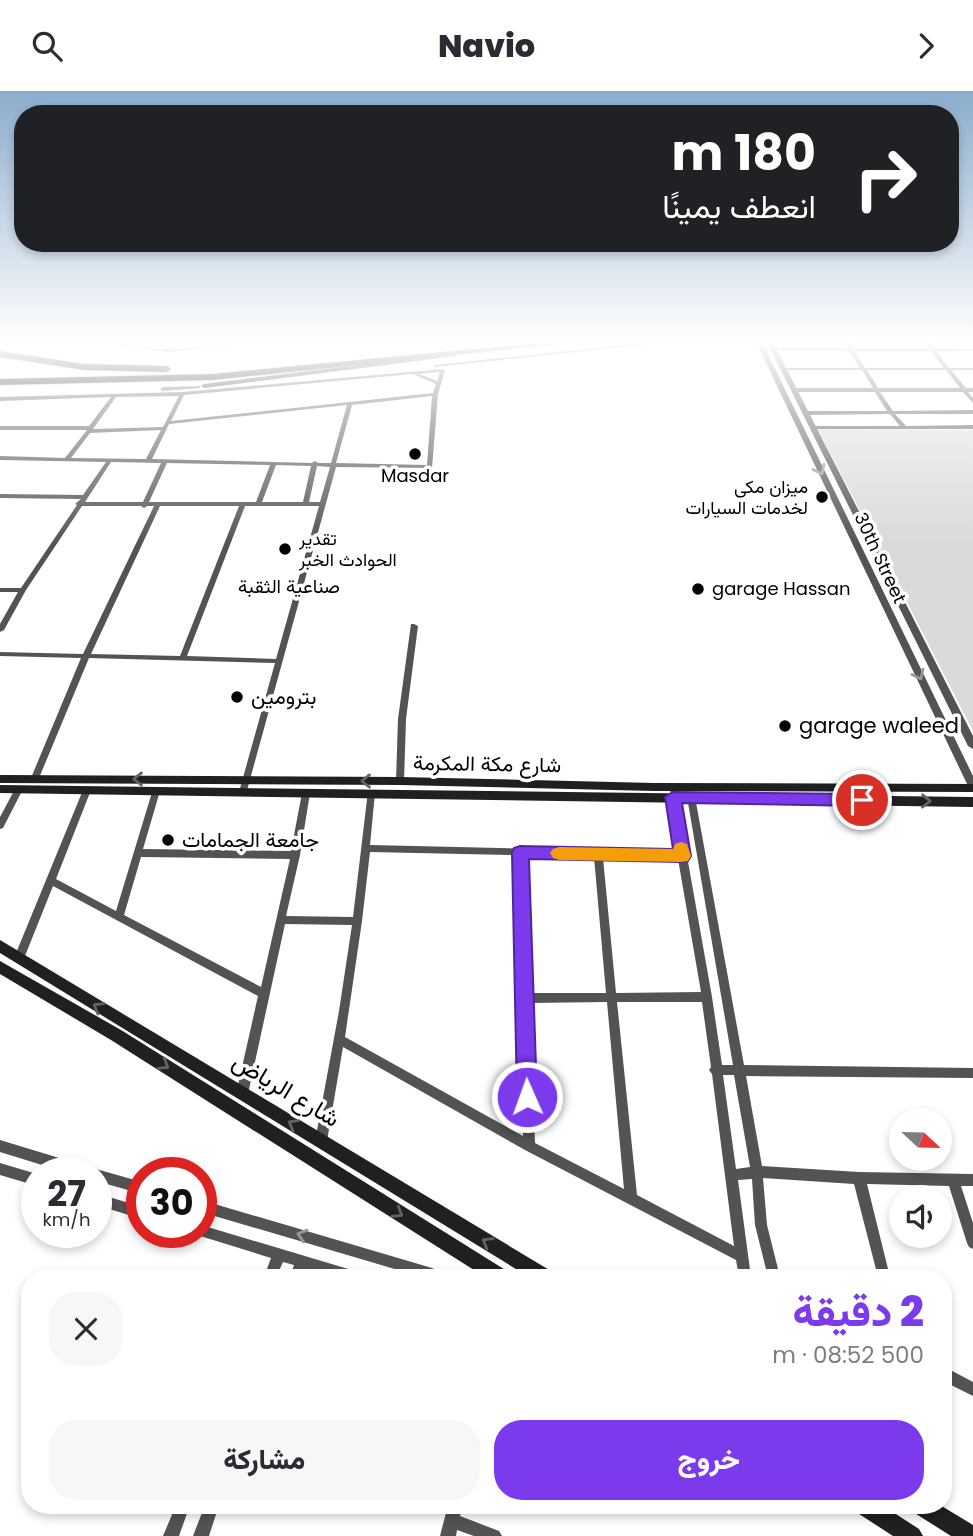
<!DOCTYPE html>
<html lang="ar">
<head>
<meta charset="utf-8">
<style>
  body { margin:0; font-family:Poppins,Vazirmatn,sans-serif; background:#f7f7f7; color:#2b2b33; direction:rtl; height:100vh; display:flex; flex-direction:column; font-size:26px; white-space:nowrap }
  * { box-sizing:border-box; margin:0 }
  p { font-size:23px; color:#7c7c81 }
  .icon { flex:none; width:38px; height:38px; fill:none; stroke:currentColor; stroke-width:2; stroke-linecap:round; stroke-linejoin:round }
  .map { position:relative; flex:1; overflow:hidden; direction:ltr }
  .panel { position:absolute; left:21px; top:1178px; width:931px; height:245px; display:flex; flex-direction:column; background:#fff; border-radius:28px; box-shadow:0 4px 10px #0003; direction:rtl }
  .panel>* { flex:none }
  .banner { position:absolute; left:14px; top:14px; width:945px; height:147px; border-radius:28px; box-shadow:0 4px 10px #0003; direction:rtl; background:#202124; color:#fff; overflow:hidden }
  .needle { width:46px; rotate:112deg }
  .tools { position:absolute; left:889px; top:1017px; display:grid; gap:14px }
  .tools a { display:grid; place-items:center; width:63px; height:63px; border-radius:50%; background:#fff; box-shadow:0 4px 10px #0003; font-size:35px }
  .speed { position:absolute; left:21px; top:1066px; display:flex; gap:14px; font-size:35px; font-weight:700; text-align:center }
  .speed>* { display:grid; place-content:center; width:91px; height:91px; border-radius:50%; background:#fff; box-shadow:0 4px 10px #0003; line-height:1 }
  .speed small { font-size:18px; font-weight:400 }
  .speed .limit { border:10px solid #d22; background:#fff; color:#111 }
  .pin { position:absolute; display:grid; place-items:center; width:60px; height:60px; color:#fff; margin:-30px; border:4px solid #fff; border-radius:50%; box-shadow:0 2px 7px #0007 }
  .me { position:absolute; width:77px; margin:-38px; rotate:358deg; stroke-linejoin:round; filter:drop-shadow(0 0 5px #0008) }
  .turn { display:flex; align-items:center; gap:24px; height:147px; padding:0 28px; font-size:32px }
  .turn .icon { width:91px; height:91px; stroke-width:2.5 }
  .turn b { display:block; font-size:49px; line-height:60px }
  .round { display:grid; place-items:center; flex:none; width:74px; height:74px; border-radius:28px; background:#f7f7f7 }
  .headline { display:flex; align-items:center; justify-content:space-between; height:119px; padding:0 28px }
  h1 { font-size:42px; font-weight:800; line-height:52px; color:#7c3aed }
  .primary-button { display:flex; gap:14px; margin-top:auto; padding:14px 28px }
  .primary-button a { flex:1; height:80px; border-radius:28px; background:#7c3aed; color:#fff; font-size:28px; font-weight:800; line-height:80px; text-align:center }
  .primary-button a+a { background:#f7f7f7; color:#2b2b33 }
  header { display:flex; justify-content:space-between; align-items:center; height:91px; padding:0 28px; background:#fff; font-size:32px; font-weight:800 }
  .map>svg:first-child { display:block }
</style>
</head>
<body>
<header><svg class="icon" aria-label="forward" viewBox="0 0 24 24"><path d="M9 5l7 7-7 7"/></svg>Navio<svg class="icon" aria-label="search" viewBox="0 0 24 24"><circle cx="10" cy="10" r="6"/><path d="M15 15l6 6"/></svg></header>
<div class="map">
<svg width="973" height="1445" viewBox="0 0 973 1445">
  <rect width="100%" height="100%" fill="#fff"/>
  <path fill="#dadada" d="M818,338l155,1v301z"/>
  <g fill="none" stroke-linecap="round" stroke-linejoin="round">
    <g stroke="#dbdbdb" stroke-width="2">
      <path id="motorway" d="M546,251h34l-368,38 -212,5v-6l212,-5z
        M0,260l84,13 83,2 4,3 -4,3 -83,-2 -84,-13z"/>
    </g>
    <path fill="#535353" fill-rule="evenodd" d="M102,251c23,0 45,8 67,7 28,0 56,-7 84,-7l-85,10z
      M651,251h20l-236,25 -2,-1 2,-1z
      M844,251h5l3,6h77l-5,-6h5l5,6 39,1v2h-37l13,17h24v2h-22l15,18h7v4h-5l5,6v5l-10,-11h-83l13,19 80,-1v4h-78l11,12 67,-1v4h-162l-1,-1 3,-2h87l-10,-12 -85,1 -3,-2 3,-2h82l-12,-19h-81l-3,-2 3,-2h79l-11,-18h-79l-2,-1 2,-1h77l-11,-17 -76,-1 -2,-1 2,-1h74zM854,260h77l13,17h-79zM867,279h79l14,18h-82z
      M443,278l2,1 -7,24 -6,74 -96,-1 -90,327 -3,1 -4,-3 36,-129 -186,-5 -50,120 -1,2h-6l-1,-2 50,-120 -81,-2v-4l83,2 71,-148h-7l-3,2 -3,-2h-59l-56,84 -22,40 -4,2v-8l18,-32h-18v-4h21l56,-83 -2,-1 6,-5 -81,-1v-4l83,1 23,-33 -106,-2v-4l65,2 22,-28h-87v-4h89l22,-29 -111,4v-4l182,-5zM440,281l-3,9 -18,-7zM413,283l23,10 -3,9 -262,28 13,-26zM179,305l-16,31 -70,2 23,-32zM432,305l-5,69 -91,-2 16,-58zM347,314l-16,58h-13l-3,-2 -3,2 -160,-4 17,-35zM161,339l-15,29 -75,-1 19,-25zM111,371l50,1 -18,39h-58zM167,372l103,2 -14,37h-107zM276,374l35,1 -8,36h-41zM317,375l13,1 -10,35h-11zM160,415h79l-59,150 -89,-2zM245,415h74l-43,153 -89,-3z
      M198,295h2v2l-37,3 -3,-2 3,-2z
      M411,533h3l4,2 -12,93 -2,62 -4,3 -4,-3 2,-62z
      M674,693l4,3 9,69 25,141 10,68h11l-46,-268 4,-3 4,3 49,268 229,3v10l-227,-2 16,90 97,6 114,2v12h-12l12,37v26l-4,-2 -2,-4 -18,-57 -82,-2 23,93h-12l-24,-93 -91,-6 4,47 13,52h-12l-13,-52 -3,-46 -14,1 13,97h-12l-3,-17 -211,-110 -182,-103 -16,94 -2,4 -4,2 -4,-2 -2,-4 24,-130 13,-86 -67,-1 -37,170 -2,4 -4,1 -4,-1 -2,-4 22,-98 -205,-110 -30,75 -4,1 -4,-1 -1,-3 69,-168 4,-3 4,3 -35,89 60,32 37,-122h6l1,2 -17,58 148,2 11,-58 4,-3 4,3 -10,62 -14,61 67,1 15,-126 3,-1 4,3 -5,52 307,7 -7,-65zM370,761l146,3 7,281 -178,-99 17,-116zM525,765l69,1 12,136h-77zM141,766l149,2 -29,128 -137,-72zM603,767l75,1 23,133 -85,1zM607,911l17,187 -89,-46 -5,-140zM617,911h85l9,65 -2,3 3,4 22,172 -97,-51zM723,984h11l16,92 -14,2z
      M19,695l4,3 -20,39 -3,1v-12l16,-30z
      M0,1049l89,27 5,3 2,-1 46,13v12l-46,-13v-8h-28l-68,-21z
      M0,1072l37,11v12l-37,-11z
      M96,1102l46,14v12l-46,-14z
      M201,1109l231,68 10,4 1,5h-21l-221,-65z
      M201,1134l154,46 5,1 1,5h-26l-29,-8 -4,8h-12l4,-12 -11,-3 -7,15h-12l7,-19 -74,-23 -2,-3h6z
      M943,1275l30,16v14l-30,-15z
      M176,1414h14l-11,31h-16z
      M205,1414h14l-10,31h-16z
      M448,1414h14l-2,11 39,15 3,5h-28l-17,-6 -1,6h-16z"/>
    <path fill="#535353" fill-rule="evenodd" d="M756,251h6l211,434v14l-5,-4z
      M767,251h6l200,394v13l-5,-3z"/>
    <path fill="#202020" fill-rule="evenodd" d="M454,262l2,1v2l-252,32 -3,-2 3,-2z
      M0,684l400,2 254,6 319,1v8l-319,-1 -254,-6 -400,-2z
      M0,694l973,12v10l-973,-14z
      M0,849l551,331 3,6h-25l-529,-324z
      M0,870l121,69 386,241 3,6h-25l-374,-237 -111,-66z
      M853,1414h29l37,24 4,7h-30l-37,-24z
      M910,1414h30l33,20v11h-22l-38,-24z"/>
    <use href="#motorway" fill="#000" fill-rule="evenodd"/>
  </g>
  <defs><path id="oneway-chevron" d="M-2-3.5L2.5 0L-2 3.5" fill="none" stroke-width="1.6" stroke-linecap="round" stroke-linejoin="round" transform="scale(1.75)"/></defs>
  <g stroke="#989898">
    <use href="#oneway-chevron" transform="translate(820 379) rotate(64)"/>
    <use href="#oneway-chevron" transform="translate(919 584) rotate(64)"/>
    <use href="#oneway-chevron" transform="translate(302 1144) rotate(-163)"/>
  </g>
  <g stroke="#636363">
    <use href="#oneway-chevron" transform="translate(138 688) rotate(-180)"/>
    <use href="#oneway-chevron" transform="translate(366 690) rotate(-180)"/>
    <use href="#oneway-chevron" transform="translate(926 710) rotate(1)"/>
    <use href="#oneway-chevron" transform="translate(98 916) rotate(-149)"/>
    <use href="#oneway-chevron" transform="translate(164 974) rotate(32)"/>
    <use href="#oneway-chevron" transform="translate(293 1033) rotate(-150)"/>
    <use href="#oneway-chevron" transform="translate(398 1122) rotate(32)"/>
    <use href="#oneway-chevron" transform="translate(487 1151) rotate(-149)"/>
  </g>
  <linearGradient id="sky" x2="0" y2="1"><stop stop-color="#8baccc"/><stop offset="0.55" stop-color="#fff"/><stop offset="1" stop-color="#fff" stop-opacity="0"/></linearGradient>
  <rect width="973" height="454" fill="url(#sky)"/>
  <path fill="#7c3aed" stroke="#51269a" stroke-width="2" d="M673,701l189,2 8,6 -8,6 -180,-3 9,53 -3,5 -6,1 -153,-3 8,238 -3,7 -7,3 -7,-3 -3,-7 -5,-244 2,-5 6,-2 153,3 -8,-52z"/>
  <path fill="#f59e0b" d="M681,751l6,2 4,12 -3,5 -6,1 -123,-2 -6,-2 -3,-5 3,-4 6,-2 114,2 2,-5z"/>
  <g fill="#000" stroke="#fff" stroke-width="2.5">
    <circle cx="415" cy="363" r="7"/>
    <circle cx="822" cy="406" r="7"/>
    <circle cx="285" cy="458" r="7"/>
    <circle cx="698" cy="498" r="7"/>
    <circle cx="237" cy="606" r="7"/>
    <circle cx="785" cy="635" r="7"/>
    <circle cx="168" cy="749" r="7"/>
  </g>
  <g text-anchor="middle" stroke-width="7" stroke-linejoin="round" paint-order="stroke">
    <g font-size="18" fill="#000" stroke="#fff" text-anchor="start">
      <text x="415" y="391" text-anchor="middle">Masdar</text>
      <text x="808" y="402" text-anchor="end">ميزان مكي<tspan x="808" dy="21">لخدمات السيارات</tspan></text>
      <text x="299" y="454">تقدير<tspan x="299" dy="21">الحوادث الخبر</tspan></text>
      <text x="712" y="504">garage Hassan</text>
    </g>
    <g font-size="18" fill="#000" stroke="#fff">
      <text transform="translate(880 467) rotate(65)" y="6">30th Street</text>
    </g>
    <g font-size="19" fill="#000" stroke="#fff">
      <text x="289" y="502">صناعية الثقبة</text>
    </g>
    <g font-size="21" fill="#000" stroke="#fff" text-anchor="start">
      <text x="251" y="613">بترومين</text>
      <text x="799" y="642">garage waleed</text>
      <text x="182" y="756">جامعة الجمامات</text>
    </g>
    <g font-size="21" fill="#000" stroke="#fff">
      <text transform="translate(487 673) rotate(1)" y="7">شارع مكة المكرمة</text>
    </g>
    <g font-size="24" fill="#000" stroke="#fff">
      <text transform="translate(286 999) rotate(31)" y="8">شارع الرياض</text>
    </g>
  </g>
</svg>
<div class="tools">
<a><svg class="needle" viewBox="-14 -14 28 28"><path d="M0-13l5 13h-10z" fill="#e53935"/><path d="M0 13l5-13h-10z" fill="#7c7c81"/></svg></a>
<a><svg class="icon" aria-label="sound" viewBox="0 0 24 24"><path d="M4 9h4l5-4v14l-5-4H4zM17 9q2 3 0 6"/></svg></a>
</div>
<div class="speed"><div>27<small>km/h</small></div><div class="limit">30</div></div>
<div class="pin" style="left:862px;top:709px;background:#d93025"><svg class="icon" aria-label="arrive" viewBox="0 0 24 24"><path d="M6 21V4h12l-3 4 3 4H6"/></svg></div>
<svg class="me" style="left:527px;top:1006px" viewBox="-20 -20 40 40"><circle r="17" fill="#7c3aed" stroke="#fff" stroke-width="3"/><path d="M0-11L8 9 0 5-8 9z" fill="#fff"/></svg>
<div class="banner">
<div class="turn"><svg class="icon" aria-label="right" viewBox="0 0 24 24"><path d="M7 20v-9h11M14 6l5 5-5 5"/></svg><div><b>180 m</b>انعطف يمينًا</div></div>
</div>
<section class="panel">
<div class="headline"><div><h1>2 دقيقة</h1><p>500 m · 08:52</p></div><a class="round"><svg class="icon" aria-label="close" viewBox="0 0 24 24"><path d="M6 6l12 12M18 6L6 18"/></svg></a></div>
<div class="primary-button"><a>خروج</a><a>مشاركة</a></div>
</section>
</div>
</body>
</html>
